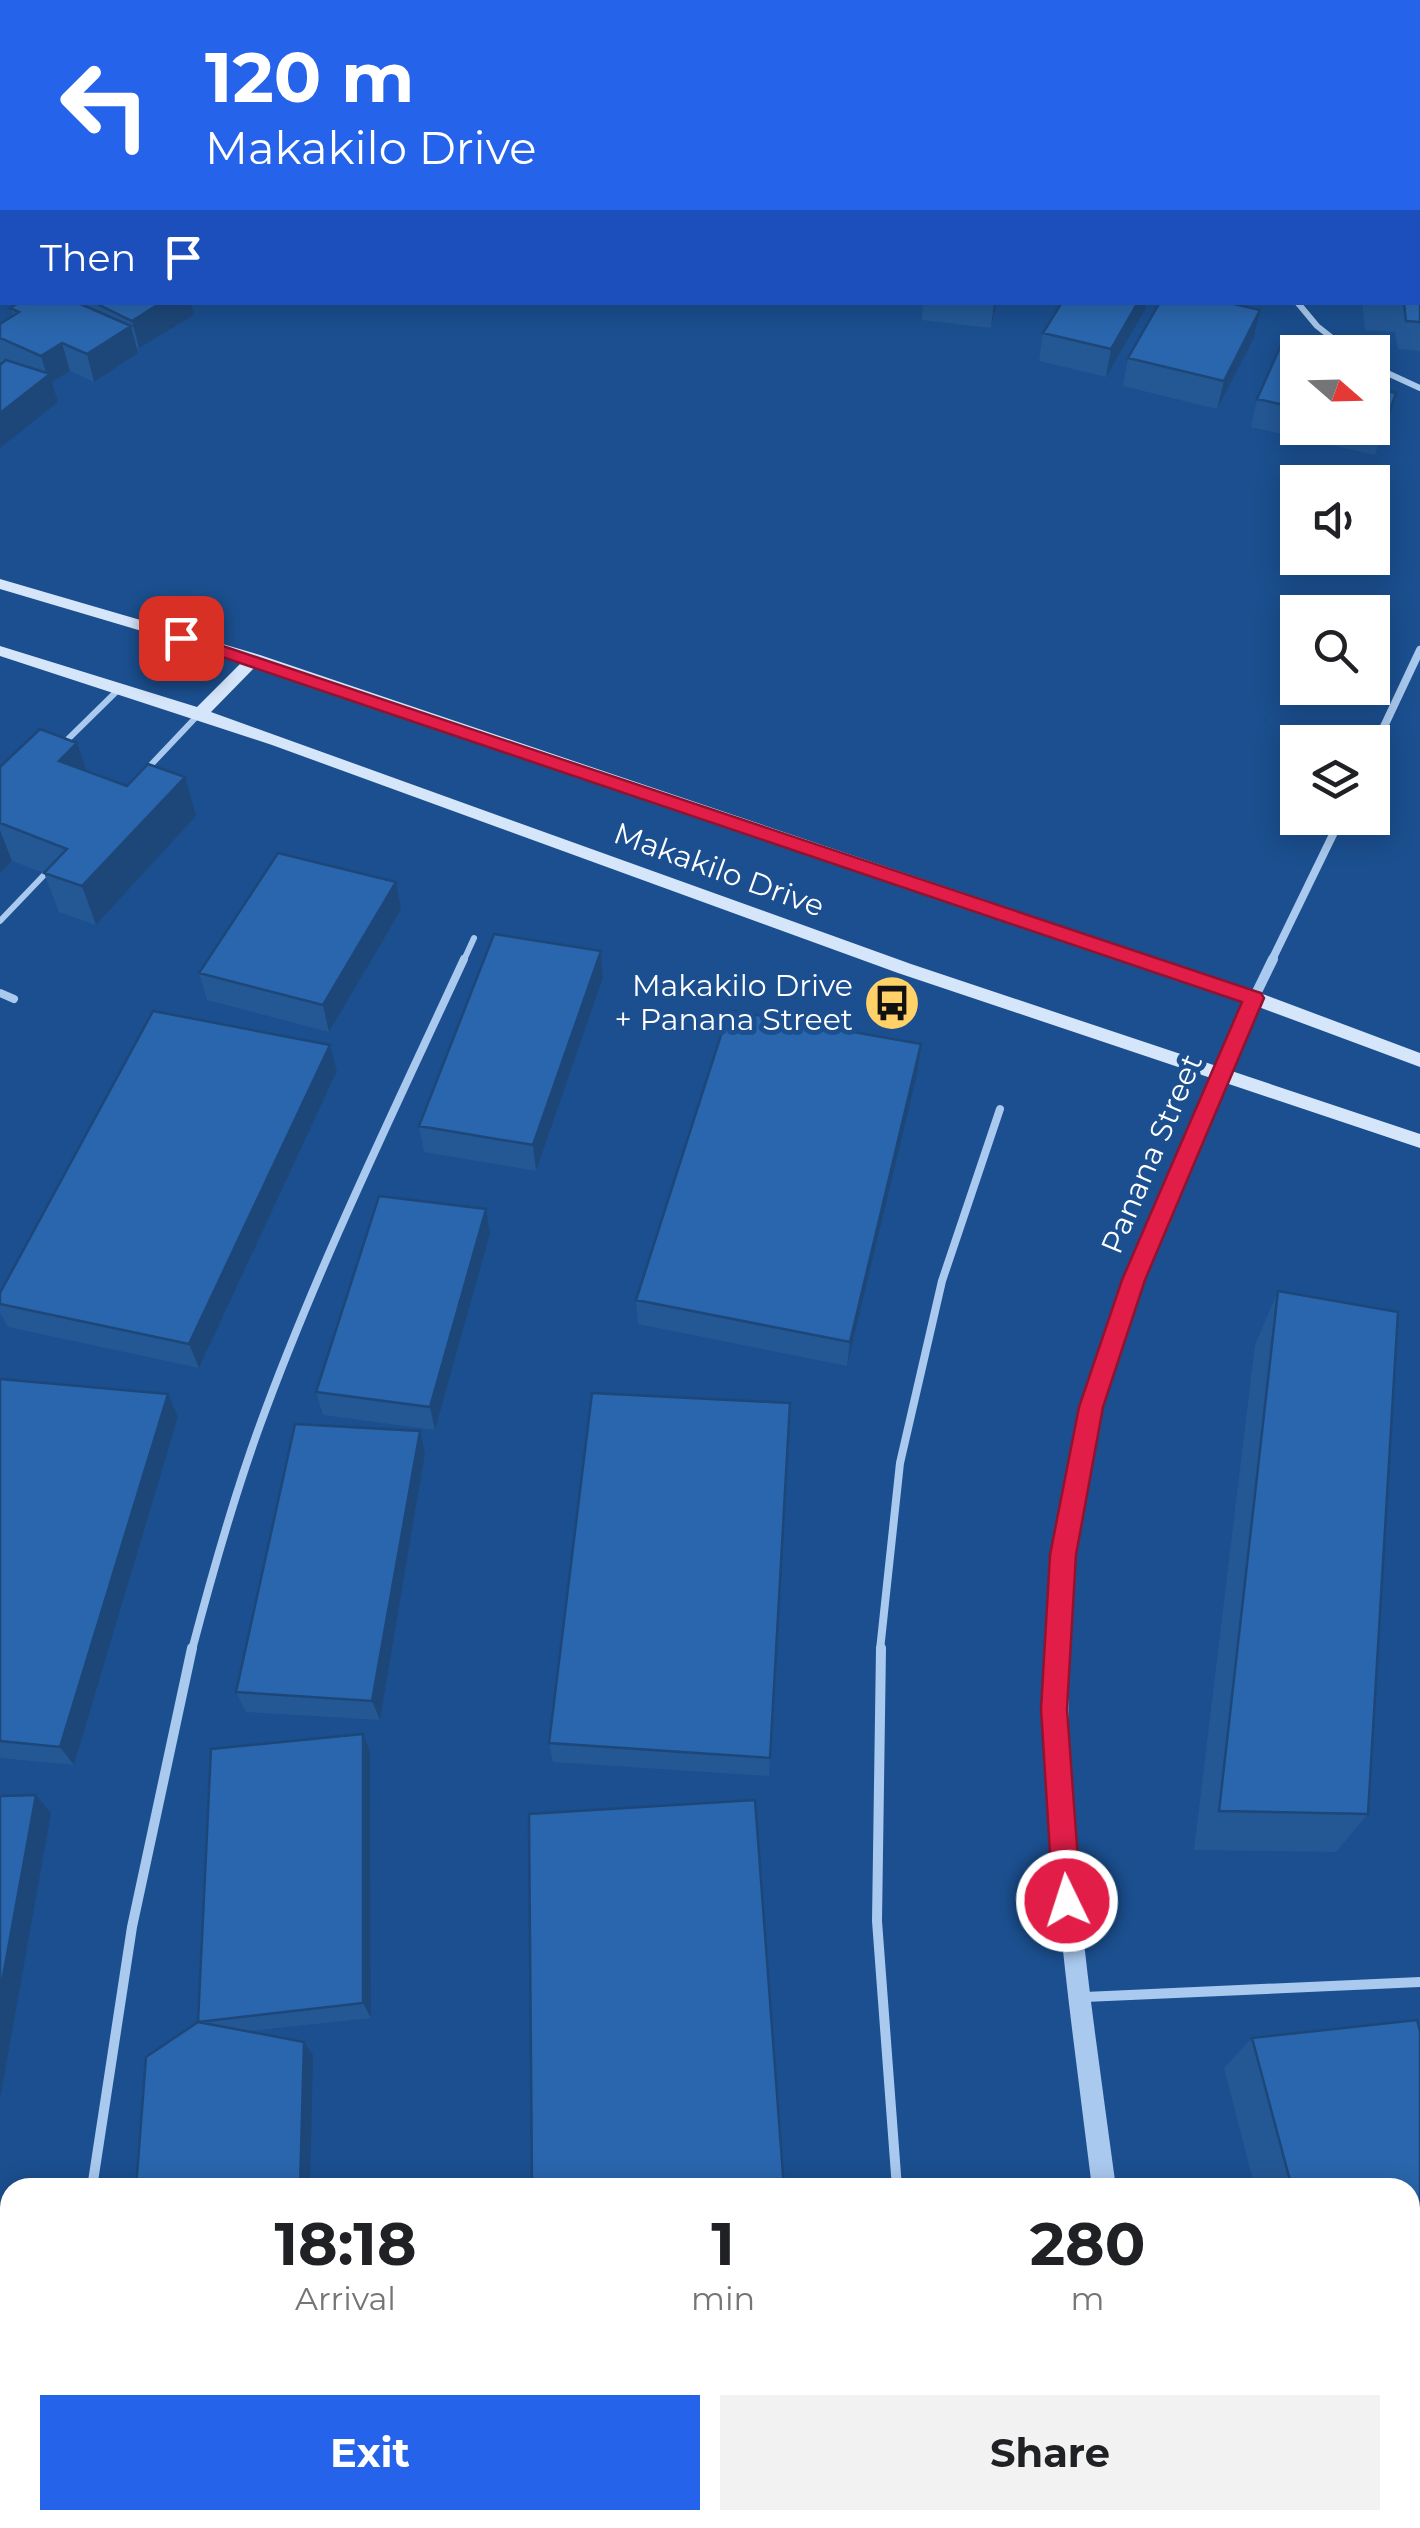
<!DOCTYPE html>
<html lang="en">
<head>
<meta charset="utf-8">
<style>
  body { margin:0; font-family:Montserrat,sans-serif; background:#f2f2f2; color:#202124; height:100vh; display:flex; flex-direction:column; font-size:38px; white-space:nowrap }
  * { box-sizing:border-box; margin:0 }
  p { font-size:32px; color:#757577 }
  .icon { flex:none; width:55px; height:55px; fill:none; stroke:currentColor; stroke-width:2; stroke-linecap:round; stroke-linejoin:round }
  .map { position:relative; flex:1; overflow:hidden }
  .drawer { position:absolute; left:0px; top:2178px; width:1420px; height:352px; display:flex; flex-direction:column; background:#fff; border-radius:30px 30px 0 0; box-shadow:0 5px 25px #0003 }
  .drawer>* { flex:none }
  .hud { position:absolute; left:0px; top:0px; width:1420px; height:305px; box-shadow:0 5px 25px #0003; background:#2563eb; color:#fff; overflow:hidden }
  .needle { width:65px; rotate:110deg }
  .tools { position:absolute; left:1280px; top:335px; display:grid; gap:20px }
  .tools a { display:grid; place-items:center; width:110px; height:110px; border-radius:0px; background:#fff; box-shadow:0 5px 25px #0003; font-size:50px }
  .pin { position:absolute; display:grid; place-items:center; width:85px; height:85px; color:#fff; margin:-42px; border-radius:20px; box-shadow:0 5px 15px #0006 }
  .me { position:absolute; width:110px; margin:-55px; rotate:356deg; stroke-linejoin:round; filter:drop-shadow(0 0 8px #0008) }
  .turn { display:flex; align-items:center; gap:35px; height:210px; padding:0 40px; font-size:45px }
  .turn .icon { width:130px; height:130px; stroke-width:2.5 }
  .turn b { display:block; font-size:70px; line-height:85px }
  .then { display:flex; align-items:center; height:95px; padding:0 40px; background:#0003; gap:20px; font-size:38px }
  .eta { display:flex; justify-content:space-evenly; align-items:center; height:170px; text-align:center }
  .eta b { font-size:60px; font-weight:700; line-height:70px }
  .cta { display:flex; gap:20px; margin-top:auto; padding:20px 40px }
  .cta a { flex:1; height:115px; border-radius:0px; background:#2563eb; color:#fff; font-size:40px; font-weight:700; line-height:115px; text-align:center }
  .cta a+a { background:#f2f2f2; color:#202124 }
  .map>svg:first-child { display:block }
</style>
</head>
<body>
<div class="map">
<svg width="1420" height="2528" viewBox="0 0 1420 2528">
  <rect width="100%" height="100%" fill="#1b4f8f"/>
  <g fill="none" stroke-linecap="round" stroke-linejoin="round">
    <path stroke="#a9c9ee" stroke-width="6" d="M61,746l58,-57
      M147,769l52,-55
      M0,921l45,-47
      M463,962l11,-24"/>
    <path stroke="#a9c9ee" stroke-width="8" d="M0,993l14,6
      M192,1650c20,-76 41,-151 68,-225 58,-159 133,-312 204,-466
      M880,1650l20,-187 42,-182 58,-172"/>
    <path stroke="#a9c9ee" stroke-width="10" d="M881,1648l-4,273 20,267
      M1085,1997l335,-15
      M92,2188l40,-261 60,-279
      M921,2520l1,8
      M47,2528l1,-8"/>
    <path stroke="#a9c9ee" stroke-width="6" d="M1297,302l20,24 33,26
      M1372,366l48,22"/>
    <path stroke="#a9c9ee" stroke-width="8" d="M1372,752l48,-102
      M1271,962l70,-144"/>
    <path stroke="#a9c9ee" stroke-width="10" d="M1254,998l19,-39"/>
    <path fill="#a9c9ee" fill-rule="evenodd" d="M1254,992l8,6c-58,134 -125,266 -161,408 -64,258 -20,522 15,782h-24c-32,-260 -76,-525 -9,-783 37,-141 105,-274 163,-407z
      M1132,2520h26l1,8h-26z"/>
    <path fill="#d6e6fa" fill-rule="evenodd" d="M0,579l260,76 1000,338 160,60v14l-172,-64 -991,-338 -46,47 700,252 509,170v14l-522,-175 -626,-228 -272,-89v-10l197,61 46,-46 -243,-72z"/>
  </g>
  <path fill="#245895" d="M0,0h134l-2,2h-130v159l-2,3z
    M732,0h144l-1,2h-143z
    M1338,0h37l-1,2h-35z
    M1397,0h23v8h-2v-6h-21z
    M1418,28h2v54l-2,9z
    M1418,102h2v70h-2v3z
    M1418,183h2v168l-22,-2 -3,-17 -30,-2 -3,-28h56z
    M20,302h171l3,13 -55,33 -2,-1 1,6 -44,29 -24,-11 -18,11 6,20 -58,-40v-38l13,-8 -3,-8z
    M923,302h74l-6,26 -69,-8z
    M1145,310l-39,67 -67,-16 4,-28z
    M1260,310l-6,28 -37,71 -94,-23 5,-28z
    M1298,352v76h74v-40l16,33 -13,34 -124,-28 6,-28z
    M0,767l87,4 109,45 -100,109 -37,-13 -15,-39 -32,-12 -12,12z
    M401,910l-72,122 -122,-32 -8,-27z
    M601,951l2,27 -67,193 -112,-19 -5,-26z
    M921,1044l-3,27 -71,295 -209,-42 -2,-24z
    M330,1045l7,26 -138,297 -191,-41 -8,-14v-20z
    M490,1234l-55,196 -112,-15 -7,-23z
    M1278,1291l90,523 -32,38 -142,-2 61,-505z
    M0,1379l168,15 10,23 -104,348 -74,-7z
    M790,1403l-21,373 -216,-14 -4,-19z
    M425,1454l-45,266 -134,-8 -10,-20z
    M370,1752l1,266 -122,13 64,24 -115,-33z
    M1417,2020l3,11v497h-77l-2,-8h69v-332h-155l-31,-120 28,-30z
    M115,2520h32l-20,2z"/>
  <path fill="#1d4779" d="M115,0h19l-2,2h-16z
    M308,0h15v2h-17z
    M678,0h22l-3,2h-19z
    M860,0h16l-1,2h-15z
    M2,125v36l-2,3v-36z
    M162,302h29l3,13 -55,33 -7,-27z
    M994,302h3l-6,26z
    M1138,302h8l-1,8 -39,67 5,-28z
    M1260,310l-6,28 -37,71 7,-28z
    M131,326l7,27 -44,29 -7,-28z
    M62,343l8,28 -18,11 6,20 -58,46v-35l47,-37 -6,-20z
    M1396,393l-8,28 -13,34 9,-28z
    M77,743l14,40 -32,-22z
    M185,777l11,39 -100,109 -14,-39z
    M0,830l12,31 -12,12z
    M396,882l5,28 -72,122 -6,-27z
    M601,951l2,27 -67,193 -3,-26z
    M921,1044l-3,27 -71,295 3,-24z
    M330,1045l7,26 -138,297 -10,-24z
    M486,1209l4,25 -55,196 -5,-23z
    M168,1394l10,23 -104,348 -14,-18z
    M420,1431l5,23 -45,266 -8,-19z
    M363,1734l7,18 1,266 -8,-15z
    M36,1795l15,18 -51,286v-106z
    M304,2042l9,13 -3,133h-10z"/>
  <path fill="#2a66ad" stroke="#1d4779" stroke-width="2.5" d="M0,0h45l27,2h-70v27h-2z
    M222,0h86l-2,2h-74l-11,-1z
    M383,0h102l-1,2h-103z
    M597,0h74l-1,2h-74z
    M732,0h47v2h-47z
    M960,0h113l-1,2h-112z
    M1117,0h27l14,1 -41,1z
    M1418,28h2v42h-2z
    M0,39h2v34h-2z
    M0,94h2v24h-2z
    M1418,102h2v16h-2z
    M1418,125h2v32h-2z
    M1418,183h2v37l-2,-1z
    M1418,227h2v41h-2z
    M1418,275h2v47l-14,-1 -2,-17 -22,-2h36z
    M20,302h56l55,24 -44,28 -25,-11 -21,13 -41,-18v-14l19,-12 -9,-4z
    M93,302h69l-30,19z
    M1062,302h76l-27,47 -68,-16z
    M1160,302h65l35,8 -36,71 -96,-23z
    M1281,345l38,7h-21v56l-41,-9z
    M6,360l44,14 -50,39v-48z
    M1372,388l24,5 -12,34 -12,-3z
    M40,729l37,14 -18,18 68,25 21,-22 37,13 -103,109 -38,-13 23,-24 -67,-26v-56z
    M278,853l118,29 -73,123 -124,-32z
    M494,934l107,17 -68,194 -114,-19z
    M729,1010l192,34 -71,298 -214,-42z
    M153,1011l177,34 -141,299 -189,-40v-11z
    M379,1196l107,13 -56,198 -114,-15z
    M1278,1291l120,21 -30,502 -149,-3z
    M0,1379l168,15 -108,353 -60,-6z
    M592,1393l198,10 -20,355 -221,-15z
    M295,1424l125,7 -48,270 -136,-9z
    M363,1734v269l-165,19 13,-273z
    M36,1795l-36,198v-197z
    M755,1800l29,388h-252l-3,-374z
    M1417,2020l3,11v497h-37l-2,-8h29v-332h-118l-40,-150z
    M198,2022l106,20 -4,146h-164l10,-131z
    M503,2520h290v8h-291z"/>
  <path fill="#e11d48" stroke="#92132f" stroke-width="2.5" d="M181,632l1080,361 3,5 -119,282 -42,127 -27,148 -9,154 14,192 -4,10 -10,4 -10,-4 -4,-10 -12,-192 9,-154 29,-148 43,-127 120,-278 -1067,-361 -3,-3z"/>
  <defs>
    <g id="bus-disc" transform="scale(2.875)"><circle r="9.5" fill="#ffd166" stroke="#1b4f8f"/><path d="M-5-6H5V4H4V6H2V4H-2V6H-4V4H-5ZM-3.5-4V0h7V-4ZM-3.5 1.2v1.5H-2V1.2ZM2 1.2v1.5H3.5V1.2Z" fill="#111"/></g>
  </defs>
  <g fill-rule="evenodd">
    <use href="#bus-disc" x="892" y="1003"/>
  </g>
  <g text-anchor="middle" stroke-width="10" stroke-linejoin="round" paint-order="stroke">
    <g font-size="30" fill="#fff" stroke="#1b4f8f">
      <text transform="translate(719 870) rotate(20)" y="10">Makakilo Drive</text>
      <text transform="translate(1152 1154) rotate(-67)" y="10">Panana Street</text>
    </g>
    <g font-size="30" fill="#fff" stroke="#1b4f8f" text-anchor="end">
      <text x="853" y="996">Makakilo Drive<tspan x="853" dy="34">+ Panana Street</tspan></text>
    </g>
  </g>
</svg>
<div class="tools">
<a><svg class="needle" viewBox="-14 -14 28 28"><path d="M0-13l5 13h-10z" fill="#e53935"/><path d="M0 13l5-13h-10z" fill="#757577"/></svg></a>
<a><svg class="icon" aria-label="sound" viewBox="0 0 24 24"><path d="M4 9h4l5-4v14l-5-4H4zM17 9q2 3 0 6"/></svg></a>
<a><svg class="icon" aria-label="search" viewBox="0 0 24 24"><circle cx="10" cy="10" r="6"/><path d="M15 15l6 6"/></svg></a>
<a><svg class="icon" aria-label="layers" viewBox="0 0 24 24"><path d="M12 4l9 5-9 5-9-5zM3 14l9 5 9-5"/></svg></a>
</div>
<div class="pin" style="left:181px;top:638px;background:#d93025"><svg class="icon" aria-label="arrive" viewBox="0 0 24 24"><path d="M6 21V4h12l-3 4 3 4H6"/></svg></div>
<svg class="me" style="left:1067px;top:1901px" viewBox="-20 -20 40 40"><circle r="17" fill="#e11d48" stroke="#fff" stroke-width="3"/><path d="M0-11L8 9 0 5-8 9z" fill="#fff"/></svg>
<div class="hud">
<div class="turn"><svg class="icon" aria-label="left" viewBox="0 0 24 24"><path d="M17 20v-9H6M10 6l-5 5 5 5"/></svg><div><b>120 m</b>Makakilo Drive</div></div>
<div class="then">Then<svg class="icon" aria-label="arrive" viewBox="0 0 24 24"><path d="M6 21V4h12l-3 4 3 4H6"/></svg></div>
</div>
<section class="drawer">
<div class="eta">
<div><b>18:18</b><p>Arrival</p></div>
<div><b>1</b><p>min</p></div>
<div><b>280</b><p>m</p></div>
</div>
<div class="cta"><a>Exit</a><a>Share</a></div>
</section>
</div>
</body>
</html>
